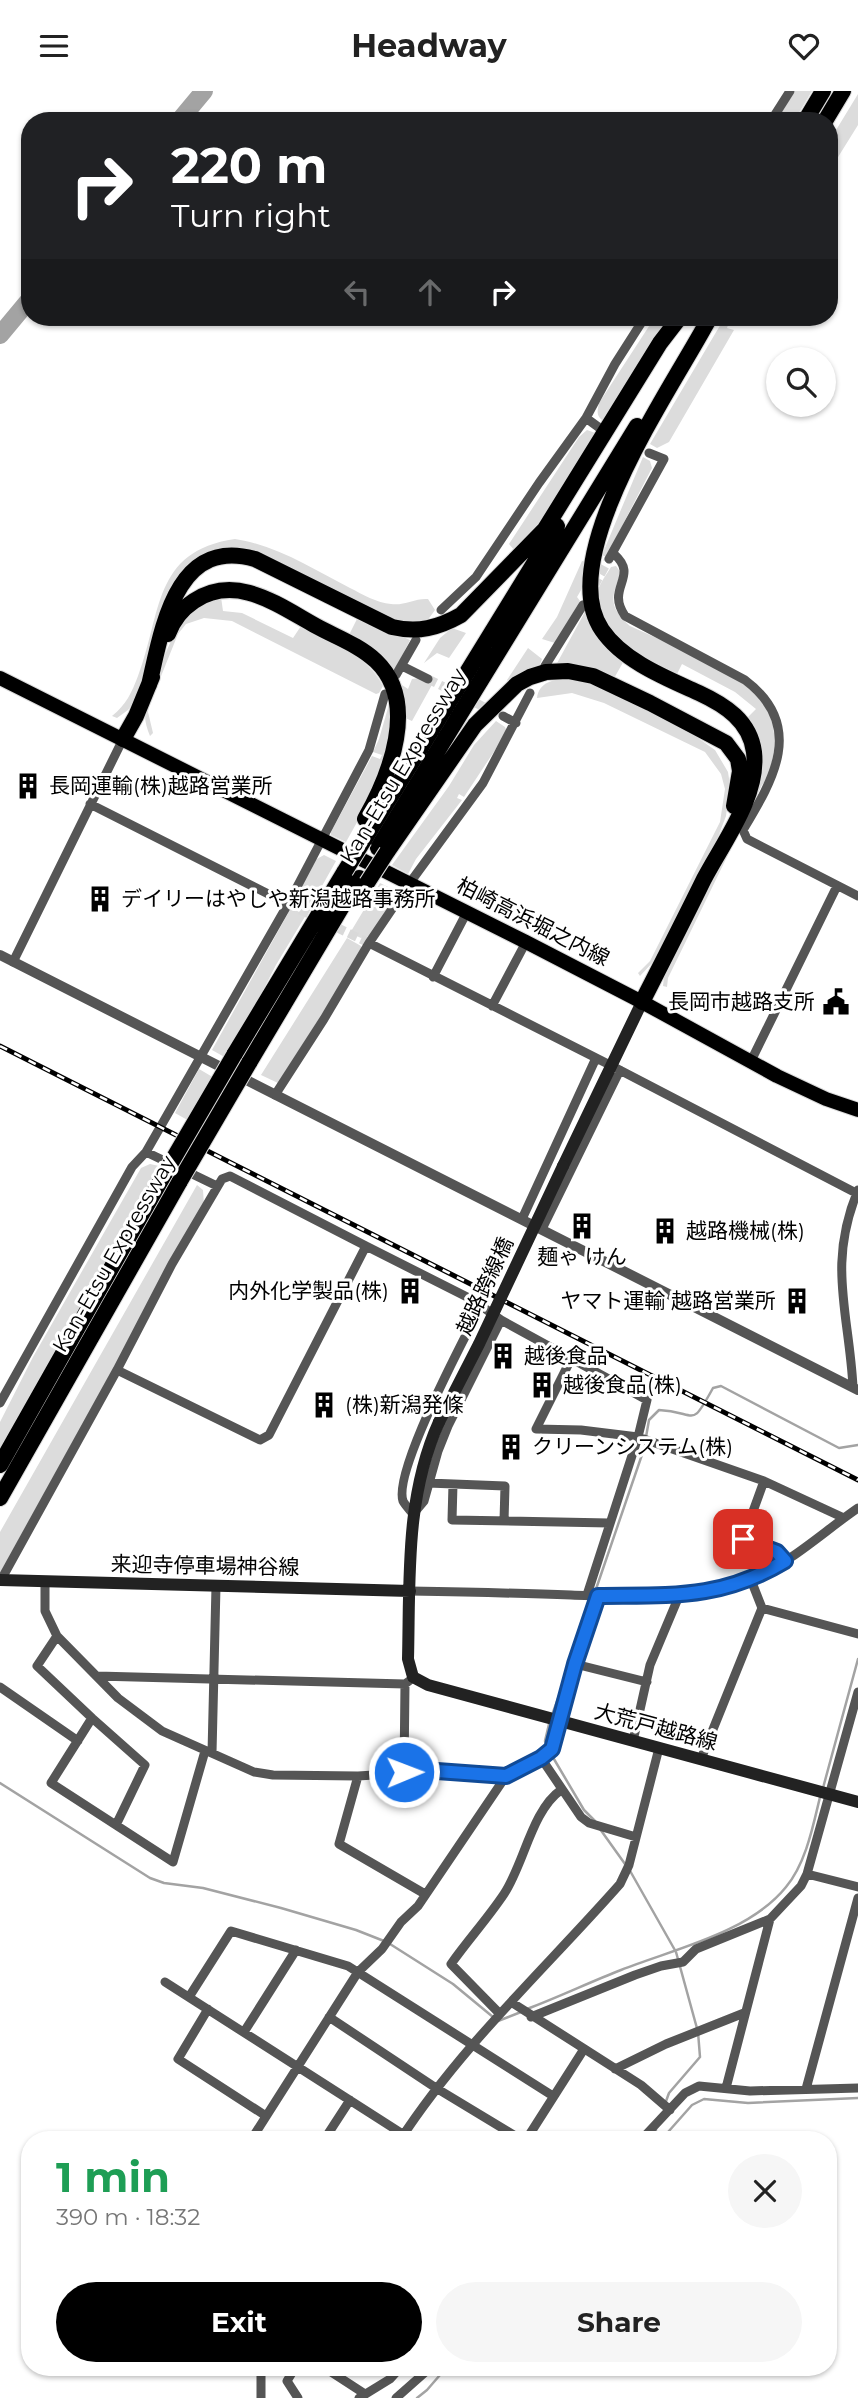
<!DOCTYPE html>
<html lang="en">
<head>
<meta charset="utf-8">
<style>
  body { margin:0; font-family:Montserrat,"Noto Sans JP",sans-serif; background:#f6f6f6; color:#222; height:100vh; display:flex; flex-direction:column; font-size:26px; white-space:nowrap }
  * { box-sizing:border-box; margin:0 }
  p { font-size:23px; color:#767676 }
  .icon { flex:none; width:38px; height:38px; fill:none; stroke:currentColor; stroke-width:2; stroke-linecap:round; stroke-linejoin:round }
  .map { position:relative; flex:1; overflow:hidden }
  .sheet { position:absolute; left:21px; top:2040px; width:816px; height:245px; display:flex; flex-direction:column; background:#fff; border-radius:28px; box-shadow:0 2px 5px #0004 }
  .sheet>* { flex:none }
  .top-card { position:absolute; left:21px; top:21px; width:817px; height:214px; border-radius:28px; box-shadow:0 2px 5px #0004; background:#202124; color:#fff; overflow:hidden }
  .tools { position:absolute; left:766px; top:256px; display:grid; gap:14px }
  .tools a { display:grid; place-items:center; width:70px; height:70px; border-radius:50%; background:#fff; box-shadow:0 2px 5px #0004; font-size:35px }
  .pin { position:absolute; display:grid; place-items:center; width:60px; height:60px; color:#fff; margin:-30px; border-radius:14px; box-shadow:0 4px 10px #0006 }
  .me { position:absolute; width:77px; margin:-38px; rotate:89deg; stroke-linejoin:round; filter:drop-shadow(0 0 5px #0008) }
  .turn { display:flex; align-items:center; gap:24px; height:147px; padding:0 35px; font-size:32px }
  .turn .icon { width:91px; height:91px; stroke-width:2.5 }
  .turn b { display:block; font-size:49px; line-height:60px }
  .lanes { display:flex; align-items:center; height:66px; padding:0 35px; background:#0003; justify-content:center; gap:35px; direction:ltr }
  .lanes .off { opacity:.35 }
  .round { display:grid; place-items:center; flex:none; width:74px; height:74px; border-radius:37px; background:#f6f6f6 }
  .summary { display:flex; align-items:center; justify-content:space-between; height:119px; padding:0 35px }
  h1 { font-size:42px; font-weight:700; line-height:52px; color:#1e9e55 }
  .primary-button { display:flex; gap:14px; margin-top:auto; padding:14px 35px }
  .primary-button a { flex:1; height:80px; border-radius:42px; background:#000; color:#fff; font-size:28px; font-weight:700; line-height:80px; text-align:center }
  .primary-button a+a { background:#f6f6f6; color:#222 }
  header { display:flex; justify-content:space-between; align-items:center; height:91px; padding:0 35px; background:#fff; font-size:32px; font-weight:700 }
  .map>svg:first-child { display:block }
</style>
</head>
<body>
<header><svg class="icon" aria-label="menu" viewBox="0 0 24 24"><path d="M4 6h16M4 12h16M4 18h16"/></svg>Headway<svg class="icon" aria-label="heart" viewBox="0 0 24 24"><path d="M12 20l-8-8c-3-5 5-10 8-4 3-6 11-1 8 4z"/></svg></header>
<div class="map">
<svg width="858" height="2307" viewBox="0 0 858 2307">
  <rect width="100%" height="100%" fill="#fff"/>
  <path fill="#dcdcdc" d="M795,0h17l-18,30h-18z
    M858,3v31l-28,45v-30z
    M655,226h17l-67,105c-9,-5 -8,-10 -6,-19z
    M725,226h17l-5,8 -8,-3 -2,6 7,2 -65,112 -12,6 -7,-4z
    M587,339l11,4 -53,82 -30,35 -6,-7 70,-107z
    M643,366l7,4 2,7 -46,89 -4,-2z
    M235,448c41,6 78,30 115,49 12,6 27,15 41,16 13,2 24,-6 37,-5l7,11 -8,11 -6,4 -29,-5 -131,-63 -68,8 -60,138 -5,7 -11,8 -5,-2c14,-11 20,-24 26,-40 24,-62 14,-125 97,-137z
    M582,470l4,1 -2,23 -7,12 3,4 -25,42 -13,-4 15,-22z
    M616,475l5,7c-10,24 -13,34 9,53 36,17 107,44 131,74 12,14 16,38 12,56 -2,10 -3,22 -11,29l-94,193 -1,9 -4,-1 1,-9 90,-183 -8,-75 10,-10 -21,-17 -53,-28 -6,12c-32,-16 -83,-41 -78,-85 1,-7 9,-17 13,-24z
    M221,506l2,14 19,2 51,25 8,-12c29,15 67,29 82,60l-4,7 -3,1 -144,-73 -28,-3 -18,6 -8,10 -29,72 -1,6 5,21 -3,3c-3,-7 -5,-14 -5,-21 1,-17 28,-85 39,-96 10,-12 22,-17 37,-22z
    M586,519c7,24 18,37 39,49l-12,21 -57,-15z
    M358,526l52,23 -17,34 -46,-35z
    M452,537l14,5 -17,25 -12,-5 -13,10 16,-25z
    M528,557l14,11 -3,8 -29,16 -3,-3z
    M419,587l14,5 -21,38 -9,-4 1,-22 -5,-12 9,6 4,-10z
    M567,587l33,8 88,45 27,19 13,22 2,13 -4,31 -8,21 -64,124 -14,15 -2,-3 12,-12 70,-139 5,-33 -4,-15 -16,-22 -101,-49 -32,-10 -35,5c2,-16 16,-18 30,-20z
    M390,610l1,41 -20,55 -25,45 -15,-7v-3l41,-76 8,3 2,-4 -9,-3 6,-13z
    M496,630l9,6 2,5 -43,65 -5,-3 -2,4 5,2 -46,59 -8,15 -16,-9 57,-79 25,-41z
    M324,764l12,6 -28,50 -12,-6 -2,-5 21,-40z
    M380,792l16,8v5l-25,40 -10,2 -11,-5z
    M291,817l15,7 -30,50 -48,94 -16,-9z
    M347,847l14,8 1,5 -84,132 -17,-8z
    M199,978l17,10 -25,43 -16,-9z
    M150,1073l9,2 -159,282v-26l33,-65 108,-189z
    M197,1094l6,5 1,15 -204,368v-41z"/>
  <g fill="none" stroke-linecap="round" stroke-linejoin="round">
    <path stroke="#a3a3a3" stroke-width="2.5" d="M646,1346l3,-17 10,-10c39,2 31,20 54,-22l8,-2 118,62 19,-3
      M595,1501l51,-149
      M581,1541l12,-33
      M552,1624l23,-63
      M548,1657l-3,-7 4,-17
      M551,1663l33,56 11,11
      M0,1692l150,95 14,5 39,5 78,20 75,22 28,11
      M823,1697l35,-129
      M600,1738l25,35
      M629,1778l47,83 22,80 2,25 -31,36 -4,11
      M390,1853l63,40 40,33
      M527,1918c32,-12 63,-27 94,-39 53,-21 128,-37 165,-83 20,-24 27,-61 34,-90
      M498,1930l23,-9
      M652,2049l4,-10
      M661,2049l31,-35 12,-6 44,4 110,-5
      M417,2307l10,-8 19,-22"/>
    <path stroke="#a3a3a3" stroke-width="18" d="M179,30l25,-30
      M0,244l30,-36"/>
    <path stroke="#d9d9d9" stroke-width="9" stroke-dasharray="9 4.5" stroke-linecap="butt" d="M594,495l15,-27
      M428,588l64,32
      M288,813l81,39"/>
    <g stroke="#dbdbdb" stroke-width="16">
      <path id="primary" d="M0,587l526,264 116,60 135,74 49,23 32,11"/>
    </g>
    <g stroke="#dbdbdb" stroke-width="18">
      <path id="motorway" d="M805,30l18,-30
        M825,30l18,-30
        M168,543c5,-14 14,-25 26,-33 42,-28 84,4 122,25 20,11 43,19 60,35 43,41 14,114 -11,158
        M149,594c13,-55 26,-149 106,-126l137,68c26,6 46,1 69,-12l84,-86 115,-186 20,-26
        M123,648l13,-23 16,-39
        M364,749l193,-314
        M378,757l259,-422
        M387,761l88,-127 42,-41 13,-7 16,-5 22,-1 25,5 57,27 76,40 12,16 2,12 -6,35
        M642,911c21,-41 42,-82 62,-123 20,-38 55,-83 50,-127 -4,-31 -29,-47 -55,-59 -33,-15 -76,-32 -97,-63 -50,-73 73,-246 108,-313
        M234,964l111,-184
        M249,972l110,-185
        M0,1374l165,-292
        M0,1407l180,-317"/>
    </g>
    <path stroke="#555" stroke-width="9" d="M771,30l19,-30
      M586,327l15,11
      M614,463c26,23 -9,33 11,62l120,64c61,46 28,100 -2,150l4,9 111,57
      M609,468l55,-100 -15,-6
      M441,519l35,-33 63,-94 47,-65 29,-54 30,-47
      M402,575l26,13
      M545,575l38,-61
      M396,584l20,-35
      M503,625l13,7
      M90,713l198,100
      M369,852l241,122 248,129
      M13,871l110,-223
      M433,886l34,-65
      M492,915l34,-64
      M751,970l86,-175
      M275,1004l49,-76 45,-76 40,-59 74,-101 47,-90
      M146,1061l25,12
      M184,1079l33,16
      M522,1128l74,-161
      M542,1138l78,-159
      M481,1215c-16,31 -88,166 -78,195 2,4 7,9 10,13l11,-13 14,-50 10,-25 53,-106
      M572,1266l-36,72 45,1 57,7 126,44 80,37
      M117,1279l143,70 9,-5 97,-189 107,54 28,20 146,80 -9,37 -51,158
      M853,1296c-4,-75 -26,-122 5,-197
      M0,1312l132,-236 14,-15 142,-248 81,-154 16,-56
      M764,1390l-21,58 34,13 8,9
      M428,1392l77,3 -1,35
      M453,1393l-1,36 157,3
      M1,1489l116,-210 55,-106 50,-85 8,-3 136,70
      M45,1491v29l12,25 61,62 44,33 92,41 19,3 85,1 79,-5 69,5 35,-18 11,-9 23,-85 23,-68
      M410,1500c54,1 107,2 161,4 59,2 124,8 180,-16 40,-16 72,-47 107,-71
      M762,1517l96,26
      M57,1545l-20,30 55,52 -41,65 122,79 32,-111
      M575,1573l72,18
      M97,1585l308,8
      M0,1596l78,54
      M92,1627l53,47 -29,60
      M633,1650l17,-76 29,-69
      M212,1662l4,-167
      M541,1667l40,59 8,6 47,14
      M701,1668l61,-151 -11,-28
      M404,1681l1,-88 4,-3
      M358,1685l-19,68 86,50
      M807,1783l51,13
      M165,1891l247,158
      M189,1906l42,-66 117,35 205,130
      M511,1911l130,83 29,25
      M208,1918l-30,50 88,57
      M499,1922l-48,-49c17,-24 37,-46 53,-70 20,-30 28,-84 57,-104
      M329,1926l107,71 86,52
      M531,1926l104,-42 26,-9 22,-4 13,-13 74,-30 31,-33 6,-12 51,-182
      M244,1941l52,-82
      M615,1978l51,-25 78,-31
      M726,1997l44,-169
      M806,1998l52,-191
      M251,2049l107,-168 24,-23 19,-27 17,-16 88,-130
      M324,2049l26,-40
      M400,2049c62,-95 145,-171 220,-256l9,-19 30,-117
      M526,2049l58,-91
      M641,2049l44,-47 14,-7 51,5 108,-3
      M261,2277v30
      M295,2277l-8,13 11,17
      M325,2277l40,26
      M359,2307l31,-19 10,-11
      M396,2307l34,-30"/>
    <path stroke="#555" stroke-width="10" d="M0,864l858,435"/>
    <path stroke="#222" stroke-width="12" d="M563,1075l79,-164
      M439,1331c-34,75 -29,157 -31,237l5,18 15,8 430,117
      M0,1489l410,11"/>
    <use href="#primary" stroke="#000" stroke-width="14"/>
    <use href="#motorway" stroke="#000" stroke-width="16"/>
    <g stroke="#000" stroke-width="5">
      <path id="rail" d="M0,955l858,434"/>
    </g>
    <use href="#rail" stroke="#fff" stroke-width="2.5" stroke-dasharray="8" stroke-linecap="butt"/>
    <g stroke="#dbdbdb" stroke-width="18" stroke-linecap="butt">
      <path id="motorway-bridge" d="M345,780l19,-31
        M367,792l20,-31
        M165,1082l69,-118
        M180,1090l69,-118"/>
    </g>
    <path stroke="#222" stroke-width="12" d="M439,1331l40,-78 84,-178"/>
    <use href="#motorway-bridge" stroke="#000" stroke-width="16"/>
  </g>
  <g fill="none" stroke-linecap="round" stroke-linejoin="round">
    <g stroke="#114b97" stroke-width="18">
      <path id="route" d="M404,1681l33,-1 69,5 35,-18 11,-9 23,-85 23,-68c73,-1 122,4 187,-35l-8,-9 -34,-13"/>
    </g>
    <use href="#route" stroke="#1a73e8" stroke-width="12"/>
  </g>
  <defs>
    <g id="building-bare" transform="scale(2.1)"><path d="M-4-6H4V6H1V3H-1V6H-4ZM-2.5-4.3h1.7v1.8h-1.7ZM.8-4.3h1.7v1.8H.8ZM-2.5-1h1.7V.8h-1.7ZM.8-1h1.7V.8H.8Z" fill="#000" stroke="#fff" stroke-width="2.5" paint-order="stroke"/></g>
    <g id="civic-bare" transform="scale(2.1)"><path d="M-.6-6.5H3V-4.5H.6V-3L4-1V1h2V6H-6V1h2V-1L-.6-3ZM-1.2 2.5V6h2.4V2.5Z" fill="#000" stroke="#fff" stroke-width="2.5" paint-order="stroke"/></g>
  </defs>
  <g fill-rule="evenodd">
    <use href="#building-bare" x="28" y="695"/>
    <use href="#building-bare" x="100" y="808"/>
    <use href="#civic-bare" x="836" y="911"/>
    <use href="#building-bare" x="582" y="1135"/>
    <use href="#building-bare" x="665" y="1140"/>
    <use href="#building-bare" x="410" y="1200"/>
    <use href="#building-bare" x="797" y="1210"/>
    <use href="#building-bare" x="503" y="1265"/>
    <use href="#building-bare" x="542" y="1294"/>
    <use href="#building-bare" x="324" y="1314"/>
    <use href="#building-bare" x="511" y="1356"/>
  </g>
  <g text-anchor="middle" stroke-width="6" stroke-linejoin="round" paint-order="stroke">
    <g font-size="21" fill="#000" stroke="#fff">
      <text transform="translate(403 675) rotate(-59)" y="7">Kan-Etsu Expressway</text>
      <text transform="translate(533 831) rotate(27)" y="7">柏崎高浜堀之内線</text>
      <text transform="translate(114 1163) rotate(-60)" y="7">Kan-Etsu Expressway</text>
      <text transform="translate(485 1195) rotate(-65)" y="7">越路跨線橋</text>
      <text transform="translate(205 1475) rotate(1)" y="7">来迎寺停車場神谷線</text>
      <text transform="translate(656 1636) rotate(15)" y="7">大荒戸越路線</text>
    </g>
    <g font-size="21" fill="#000" stroke="#fff" text-anchor="start">
      <text x="49" y="702">長岡運輸(株)越路営業所</text>
      <text x="121" y="815">デイリーはやしや新潟越路事務所</text>
      <text x="815" y="918" text-anchor="end">長岡市越路支所</text>
      <text x="686" y="1147">越路機械(株)</text>
      <text x="582" y="1173" text-anchor="middle">麺ゃ けん</text>
      <text x="389" y="1207" text-anchor="end">内外化学製品(株)</text>
      <text x="776" y="1217" text-anchor="end">ヤマト運輸 越路営業所</text>
      <text x="524" y="1272">越後食品</text>
      <text x="563" y="1301">越後食品(株)</text>
      <text x="345" y="1321">(株)新潟発條</text>
      <text x="532" y="1363">クリーンシステム(株)</text>
    </g>
  </g>
</svg>
<div class="tools">
<a><svg class="icon" aria-label="search" viewBox="0 0 24 24"><circle cx="10" cy="10" r="6"/><path d="M15 15l6 6"/></svg></a>
</div>
<div class="pin" style="left:743px;top:1448px;background:#d93025"><svg class="icon" aria-label="arrive" viewBox="0 0 24 24"><path d="M6 21V4h12l-3 4 3 4H6"/></svg></div>
<svg class="me" style="left:404px;top:1681px" viewBox="-20 -20 40 40"><circle r="17" fill="#1a73e8" stroke="#fff" stroke-width="3"/><path d="M0-11L8 9 0 5-8 9z" fill="#fff"/></svg>
<div class="top-card">
<div class="turn"><svg class="icon" aria-label="right" viewBox="0 0 24 24"><path d="M7 20v-9h11M14 6l5 5-5 5"/></svg><div><b>220 m</b>Turn right</div></div>
<div class="lanes"><svg class="icon off" aria-label="left" viewBox="0 0 24 24"><path d="M17 20v-9H6M10 6l-5 5 5 5"/></svg><svg class="icon off" aria-label="ahead" viewBox="0 0 24 24"><path d="M12 20V5M6 11l6-6 6 6"/></svg><svg class="icon" aria-label="right" viewBox="0 0 24 24"><path d="M7 20v-9h11M14 6l5 5-5 5"/></svg></div>
</div>
<section class="sheet">
<div class="summary"><div><h1>1 min</h1><p>390 m · 18:32</p></div><a class="round"><svg class="icon" aria-label="close" viewBox="0 0 24 24"><path d="M6 6l12 12M18 6L6 18"/></svg></a></div>
<div class="primary-button"><a>Exit</a><a>Share</a></div>
</section>
</div>
</body>
</html>
